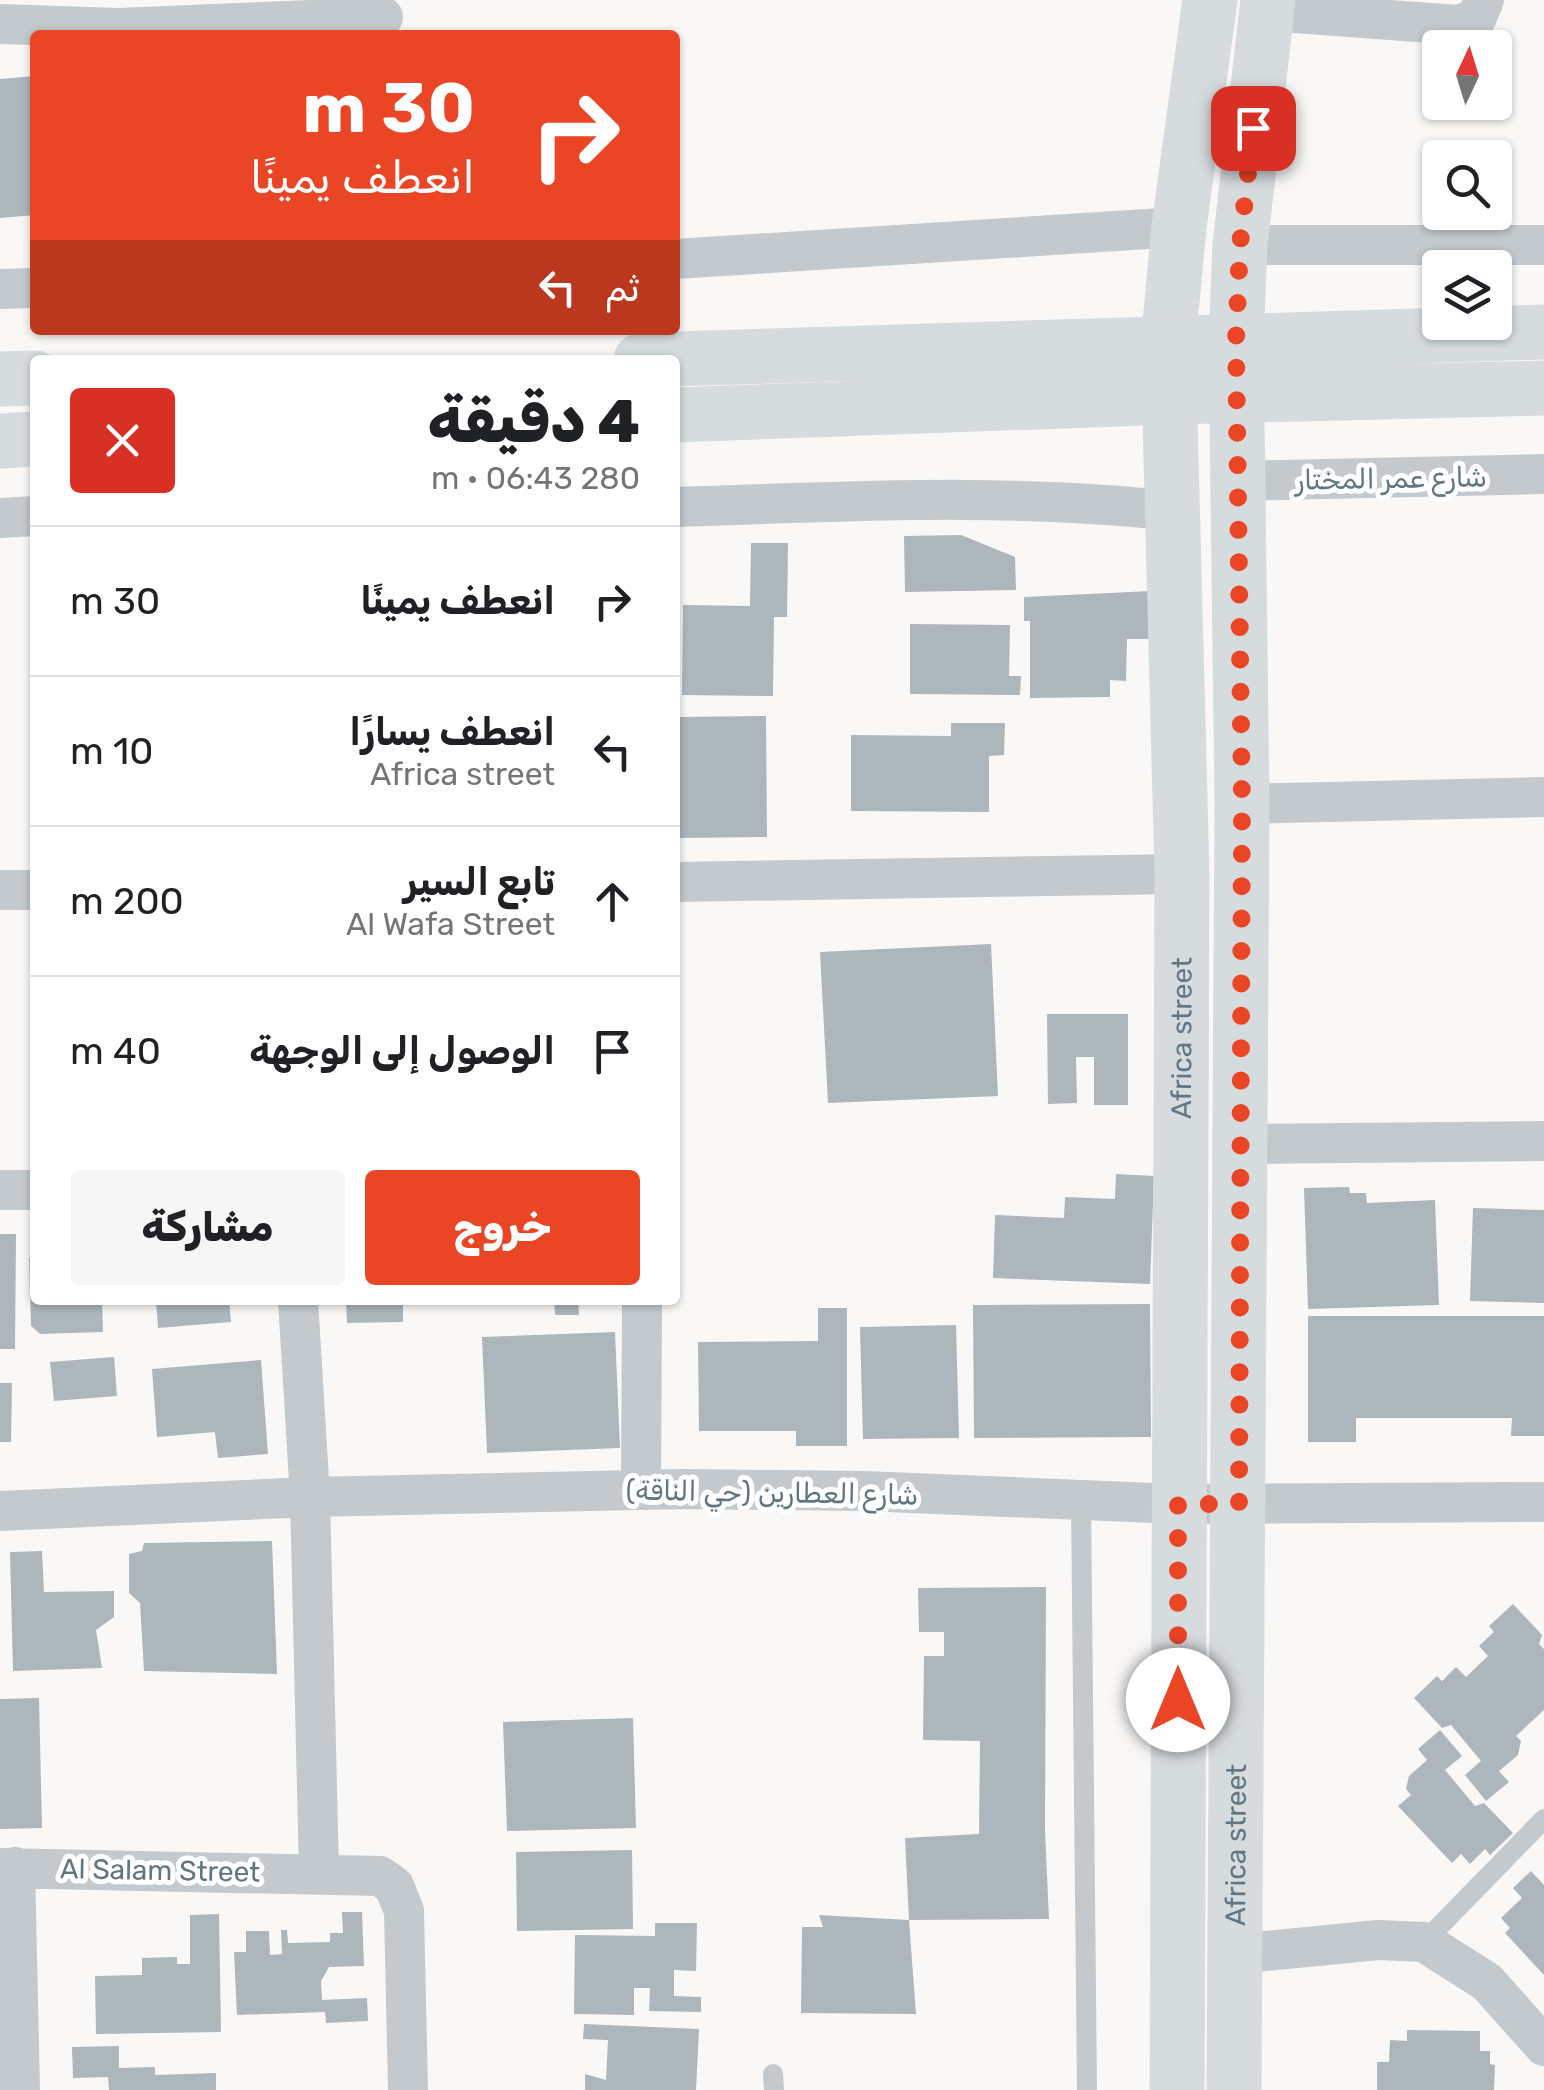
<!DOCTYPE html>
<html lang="ar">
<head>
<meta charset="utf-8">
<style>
  body { margin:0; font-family:Rubik,"Noto Naskh Arabic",sans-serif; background:#f6f6f6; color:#202124; direction:rtl; height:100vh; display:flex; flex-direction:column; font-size:38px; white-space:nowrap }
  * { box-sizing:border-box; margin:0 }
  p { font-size:32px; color:#757577 }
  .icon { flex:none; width:55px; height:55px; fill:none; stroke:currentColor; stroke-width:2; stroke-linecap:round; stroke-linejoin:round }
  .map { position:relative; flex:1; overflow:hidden; direction:ltr }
  .details { position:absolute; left:30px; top:355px; width:650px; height:950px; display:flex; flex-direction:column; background:#fff; border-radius:10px; box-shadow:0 2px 8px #0004; direction:rtl }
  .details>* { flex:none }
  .guide { position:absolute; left:30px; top:30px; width:650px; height:305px; border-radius:10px; box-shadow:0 2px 8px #0004; direction:rtl; background:#ea4525; color:#fff; overflow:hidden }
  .needle { width:65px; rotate:4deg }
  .controls { position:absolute; left:1422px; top:30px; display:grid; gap:20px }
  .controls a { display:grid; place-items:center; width:90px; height:90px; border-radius:10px; background:#fff; box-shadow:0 2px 8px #0004; font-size:50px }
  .pin { position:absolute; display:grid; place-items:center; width:85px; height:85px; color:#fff; margin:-42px; border-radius:20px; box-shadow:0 5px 15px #0006 }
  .me { position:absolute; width:110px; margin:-55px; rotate:0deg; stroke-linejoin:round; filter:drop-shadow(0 0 8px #0008) }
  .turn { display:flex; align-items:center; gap:35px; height:210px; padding:0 40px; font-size:45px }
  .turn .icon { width:130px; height:130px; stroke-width:2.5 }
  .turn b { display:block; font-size:70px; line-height:85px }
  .then { display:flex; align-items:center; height:95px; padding:0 40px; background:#0003; gap:20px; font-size:38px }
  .round { display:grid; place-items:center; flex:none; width:105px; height:105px; border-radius:10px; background:#f6f6f6 }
  .headline { display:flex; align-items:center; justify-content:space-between; height:170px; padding:0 40px }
  h1 { font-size:60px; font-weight:800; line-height:75px }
  .cta { display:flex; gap:20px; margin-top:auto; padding:20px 40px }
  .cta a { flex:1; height:115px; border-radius:10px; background:#ea4525; color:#fff; font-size:40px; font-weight:800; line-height:115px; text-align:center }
  .cta a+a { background:#f6f6f6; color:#202124 }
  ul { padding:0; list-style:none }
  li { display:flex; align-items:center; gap:30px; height:150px; padding:0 40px; border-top:2px solid #e0e0e0 }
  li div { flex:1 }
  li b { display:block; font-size:38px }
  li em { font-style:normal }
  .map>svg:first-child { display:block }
</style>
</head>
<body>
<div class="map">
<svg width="1544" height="2090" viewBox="0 0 1544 2090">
  <rect width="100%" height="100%" fill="#f9f8f6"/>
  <path fill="#acb6bb" d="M35,76v139l-35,3v-139z
    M961,535l54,22 1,33 -111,2 -1,-56z
    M751,543h37l-1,74h-13l-1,79 -91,-1 1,-90 67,1z
    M1152,591l1,48h-26l-1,42 -16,-1v17l-80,1v-77h-6v-24z
    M910,624l100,1 -1,51h12l-1,19 -110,-1z
    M766,716l1,121 -87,1 -1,-121z
    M951,723h54l-1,32 -15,1v56l-138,-1v-76l100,1z
    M991,944l7,152 -170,7 -8,-151z
    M1047,1014h81v91h-34v-48h-18l1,46 -29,1z
    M1116,1174l38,2 -4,108 -157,-6 2,-63 69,3 1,-21 50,2z
    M1349,1187l1,6h16l1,10 68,-3 4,105 -131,4 -4,-121z
    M1473,1208l71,2v93l-74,-2z
    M0,1234h16l-1,115h-15z
    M29,1258h6v42h67l1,32 -63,2 -9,-8z
    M156,1300h73l2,22 -73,6z
    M346,1300h57v22l-56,1z
    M554,1300h24l1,15h-24z
    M1150,1304l1,133 -177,1 -1,-133z
    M818,1308h29v138h-51v-15h-97l-1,-89 120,-1z
    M1308,1316h236v120h-33l1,-18h-156v24h-48z
    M956,1325l3,113 -96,1 -3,-112z
    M615,1332l5,116 -133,5 -5,-116z
    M114,1357l3,39 -63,5 -4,-39z
    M261,1360l7,94 -50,4 -3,-26 -58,5 -5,-68z
    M0,1383h12l-1,59h-11z
    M272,1541l5,133 -133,-3 -4,-68 -11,-10v-39l13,-3 2,-8z
    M42,1551l2,41 70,-1v26l-18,13 6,38 -89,3 -3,-119z
    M1046,1587l-1,244 4,88 -140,1 7,94 -115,-1 1,-86h21l-4,-12 90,5 -4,-82 74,-4 1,-93 -57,-1 1,-84h20v-24h-25l-1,-44z
    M1513,1604l29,31 -3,9 5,5v61l-28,26 5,5 -3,14 -19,16 10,11 -23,19 -21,-26 16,-14 -30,-36 -9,3 -28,-30 23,-22 5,5 14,-14 10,10 22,-21 -9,-10 15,-14 -5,-6z
    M39,1698l3,130 -42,1v-130z
    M633,1718l3,110 -129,3 -4,-109z
    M1440,1730l22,26 -17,14 30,36 9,-3 29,30 -23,22 -5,-6 -15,15 -9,-10 -9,9 -54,-57 13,-11 -5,-6 3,-13 18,-16 -9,-11z
    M632,1850l1,79 -116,2 -1,-79z
    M1531,1871l13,14v90l-39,-42 5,-5 -9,-10 21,-20 -9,-10z
    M342,1912h20l2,54 -35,1 -8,14 1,19 45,-2 1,23 -42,2 -1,-11 -88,3 -3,-63h12v-21h23l1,24 12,-1 -1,-24h6l1,13 42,-1v-9h13z
    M219,1914l2,118 -125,2 -1,-58 47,-1v-17l35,-1v7h13v-49z
    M655,1923h42l-1,48 -22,-1v26l27,1v15l-52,-1 1,-23h-16v27l-60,-1 1,-79 80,1z
    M584,2024l115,5 -3,61h-111v-16l21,6 2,-40 -25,-1z
    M1407,2030l73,1v20h10v13l5,1 -1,25h-117v-28h12l1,-22 17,1z
    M119,2046v22l36,-1v8l61,-2v17h-107l-1,-13 -35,1 -1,-31z"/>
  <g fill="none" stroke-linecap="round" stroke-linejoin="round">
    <path stroke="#c3c9cc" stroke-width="20" d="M1081,1499l6,591
      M1424,1942l120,-123
      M773,2074l1,16"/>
    <path stroke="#c3c9cc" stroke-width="40" d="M1266,11l192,14 18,-6 8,-19
      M0,24l118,4 265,-11
      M1240,245h304
      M675,259l504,-32
      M0,289l35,-1
      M1239,481l305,-7
      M675,507c166,-5 332,-15 498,4
      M0,518l35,-2
      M1242,804l302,-7
      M675,882l507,-8
      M0,890h35
      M1241,1144l303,-3
      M0,1190h35
      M298,1300l12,197 9,375
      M641,1490l1,-190
      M0,1511l310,-14 374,-8 180,2 314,13 366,-2
      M15,1867l5,223
      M0,1868l380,8 14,10 10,25 4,179
      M1235,1954l143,-14 46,2 63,40 57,64"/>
    <g stroke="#d6dbde" stroke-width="55">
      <path id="s1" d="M1177,2090l5,-1216 -14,-530 11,-117 31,-227"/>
      <path id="s2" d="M1234,2090l8,-1286 -6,-463 4,-96 28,-245"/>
    </g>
    <path stroke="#d6dbde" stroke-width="55" d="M641,360l903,-28
      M0,379l35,-1
      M675,415l497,-18 372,-9
      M0,441l35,-2"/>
  </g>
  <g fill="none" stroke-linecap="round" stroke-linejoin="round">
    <path stroke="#ea4525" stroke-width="18" stroke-dasharray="0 32.4" d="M1178,1700v-196h61l3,-700 -6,-463 4,-96 13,-117"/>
  </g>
  <g text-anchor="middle" stroke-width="10" stroke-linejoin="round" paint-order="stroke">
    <g font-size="28" fill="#627682" stroke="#fff">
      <text transform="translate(1391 478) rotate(-1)" y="10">شارع عمر المختار</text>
      <text dy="10" stroke="none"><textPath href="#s1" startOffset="1052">Africa street</textPath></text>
      <text transform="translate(772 1492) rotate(1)" y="10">شارع العطارين (حي الناقة)</text>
      <text dy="10" stroke="none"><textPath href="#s2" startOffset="245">Africa street</textPath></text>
      <text transform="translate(160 1870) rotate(1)" y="10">Al Salam Street</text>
    </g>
  </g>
</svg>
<div class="controls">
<a><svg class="needle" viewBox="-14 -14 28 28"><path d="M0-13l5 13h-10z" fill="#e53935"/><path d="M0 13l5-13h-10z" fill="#757577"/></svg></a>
<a><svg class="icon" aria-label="search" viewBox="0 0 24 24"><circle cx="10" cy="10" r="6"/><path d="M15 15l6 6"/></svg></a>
<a><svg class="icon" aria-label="layers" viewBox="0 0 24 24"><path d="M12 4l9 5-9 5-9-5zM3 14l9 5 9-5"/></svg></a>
</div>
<div class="pin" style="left:1253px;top:128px;background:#d93025"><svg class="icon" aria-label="arrive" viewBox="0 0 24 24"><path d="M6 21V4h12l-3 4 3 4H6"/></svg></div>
<svg class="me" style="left:1178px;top:1700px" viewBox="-20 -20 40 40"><circle r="19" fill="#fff"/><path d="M0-13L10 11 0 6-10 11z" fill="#ea4525"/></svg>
<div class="guide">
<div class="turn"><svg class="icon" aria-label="right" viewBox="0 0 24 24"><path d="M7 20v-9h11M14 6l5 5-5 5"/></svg><div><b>30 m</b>انعطف يمينًا</div></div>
<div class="then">ثم<svg class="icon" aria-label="left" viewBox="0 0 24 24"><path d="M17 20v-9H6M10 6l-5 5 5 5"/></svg></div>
</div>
<section class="details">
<div class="headline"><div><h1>4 دقيقة</h1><p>280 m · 06:43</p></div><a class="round" style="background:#d93025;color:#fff"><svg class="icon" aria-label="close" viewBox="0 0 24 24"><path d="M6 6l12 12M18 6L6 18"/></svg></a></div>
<ul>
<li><svg class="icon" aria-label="right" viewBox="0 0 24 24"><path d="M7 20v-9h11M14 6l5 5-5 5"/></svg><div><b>انعطف يمينًا</b></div><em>30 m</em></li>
<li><svg class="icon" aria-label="left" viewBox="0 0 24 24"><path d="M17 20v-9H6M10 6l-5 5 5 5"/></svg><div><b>انعطف يسارًا</b><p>Africa street</p></div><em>10 m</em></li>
<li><svg class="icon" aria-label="ahead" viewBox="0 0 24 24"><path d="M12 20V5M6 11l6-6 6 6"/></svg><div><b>تابع السير</b><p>Al Wafa Street</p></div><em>200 m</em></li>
<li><svg class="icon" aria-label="arrive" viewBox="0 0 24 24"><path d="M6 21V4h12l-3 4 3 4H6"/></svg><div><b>الوصول إلى الوجهة</b></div><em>40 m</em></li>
</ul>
<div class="cta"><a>خروج</a><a>مشاركة</a></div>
</section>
</div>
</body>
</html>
